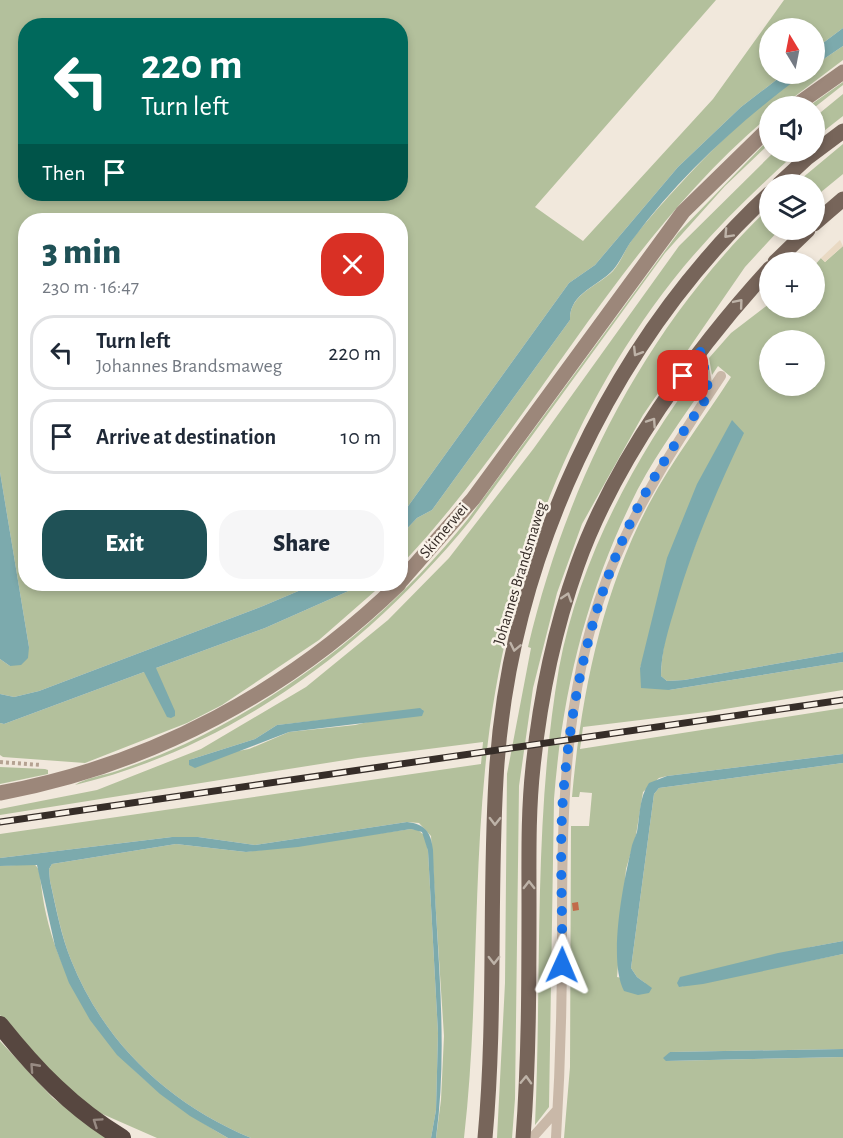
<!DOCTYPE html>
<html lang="en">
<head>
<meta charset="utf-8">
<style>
  body { margin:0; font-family:"Alegreya Sans",sans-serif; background:#f6f6f7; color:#1f2937; height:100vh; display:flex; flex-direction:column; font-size:22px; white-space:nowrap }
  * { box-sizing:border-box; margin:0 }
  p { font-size:20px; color:#747a83 }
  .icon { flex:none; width:33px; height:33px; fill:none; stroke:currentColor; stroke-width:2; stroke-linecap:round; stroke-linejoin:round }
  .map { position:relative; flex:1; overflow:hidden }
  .details { position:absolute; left:18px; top:213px; width:390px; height:378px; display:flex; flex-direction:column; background:#fff; border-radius:24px; box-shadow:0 3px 9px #0003 }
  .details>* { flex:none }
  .hud { position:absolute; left:18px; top:18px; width:390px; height:183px; border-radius:24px; box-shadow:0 3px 9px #0003; background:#00695c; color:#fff; overflow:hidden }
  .needle { width:39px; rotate:350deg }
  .tools { position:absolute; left:759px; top:18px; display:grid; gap:12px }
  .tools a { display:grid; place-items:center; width:66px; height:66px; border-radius:50%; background:#fff; box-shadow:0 3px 9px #0003; font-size:30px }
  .pin { position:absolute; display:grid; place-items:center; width:51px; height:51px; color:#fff; margin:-26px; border-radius:12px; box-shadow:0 3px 9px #0006 }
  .me { position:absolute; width:66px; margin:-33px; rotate:1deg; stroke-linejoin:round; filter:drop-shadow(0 0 4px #0008) }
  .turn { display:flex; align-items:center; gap:21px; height:126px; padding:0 24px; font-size:27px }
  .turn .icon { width:78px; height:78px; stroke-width:2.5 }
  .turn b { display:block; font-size:42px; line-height:51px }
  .then { display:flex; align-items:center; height:57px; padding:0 24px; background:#0003; gap:12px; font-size:22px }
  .round { display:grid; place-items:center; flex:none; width:63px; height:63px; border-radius:24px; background:#f6f6f7 }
  .summary { display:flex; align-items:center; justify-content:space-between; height:102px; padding:0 24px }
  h1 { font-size:36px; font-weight:800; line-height:45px; color:#1f5156 }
  .action { display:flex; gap:12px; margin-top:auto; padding:12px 24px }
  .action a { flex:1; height:69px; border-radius:24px; background:#1f5156; color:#fff; font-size:24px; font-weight:800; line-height:69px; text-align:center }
  .action a+a { background:#f6f6f7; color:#1f2937 }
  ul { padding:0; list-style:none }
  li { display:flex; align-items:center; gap:18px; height:75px; margin:0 12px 9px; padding:0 12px; border:3px solid #e0e1e3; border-radius:24px }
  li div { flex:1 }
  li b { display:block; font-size:22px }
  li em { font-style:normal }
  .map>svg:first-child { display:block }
</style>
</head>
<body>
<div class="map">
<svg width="843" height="1138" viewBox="0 0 843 1138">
  <rect width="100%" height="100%" fill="#f1e8dc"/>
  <path fill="#b3c09c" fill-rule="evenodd" d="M0,0h716l-181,207 48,34 130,-142 71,-99h59v28l-28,21 -1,-21h-44v46h14l-43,33 -63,60 -83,98 -26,18 -168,233 -1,-296h-374v364h289l-52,22 -224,85 -25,6 -14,-3v-35l10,7 19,-19 -29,-175zM26,26h374v168h-374z
    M843,46v14l-61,46h-12l-1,10c-152,128 -234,307 -368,449v-30l16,-17 15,-8 138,-190c-1,-26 28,-34 43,-49 8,-9 12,-22 19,-31 25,-34 145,-166 182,-166l1,-9z
    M843,82v3l-28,22 -6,-1z
    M843,94v22l-28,22v-21z
    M769,139v5l-44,42 -60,67 -195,268c-102,125 -236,226 -395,264 10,-7 30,-10 42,-14 23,-8 46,-17 68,-27 113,-55 204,-127 283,-225l210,-286z
    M843,144v30l-28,23 -1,-13h-19z
    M774,152h23c-44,40 -87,81 -124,128 -109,139 -172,314 -188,490 -12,122 -7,246 -21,368h-28l5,-38 3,-64 -13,-200 -12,-13 -12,-1 -152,23 -57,-8h-26l-172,21v-24l481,-70 2,-22 -125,16 -358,57v-6l97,-19 104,-41 105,-62 82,-67 61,-62 85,-110 145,-202zM423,709l-68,16 -66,7 -40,17 -60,11 66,-21 22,-14z
    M769,208l1,22h9l-34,37 -102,148 -61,109 -25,69 -24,95 -14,98 -4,313 -3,39h-15l8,-155 2,-209 24,-126 -3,-1c39,-165 117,-320 241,-439z
    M843,246v406l-159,28 -17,1 -6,-5c1,-56 31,-117 48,-170 8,-28 15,-57 23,-85l-92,247 29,22 174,-28v28l-137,22 -123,15 -3,22 263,-41v46l-176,22 -8,2 -16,14 -7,43 -10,34 -9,108 28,6 -8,-6 -6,-9 23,-174 5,-6 184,-25v178l-32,6 -132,40 164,-33v95l-173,3 -4,9 177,-4v81h-279l6,-71 1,-241h18l3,-33 -12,-1 -1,5h-7c9,-101 29,-202 77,-293 24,-45 55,-85 82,-127l-13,-11 -6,9 -3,-17 22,-25 38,-29 1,4h44l1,-43 6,-7 4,4zM770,340h44v46h-44z
    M699,371l4,17c-26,38 -54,76 -73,117 -45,93 -68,191 -76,294l-5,308 -14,18c7,-152 -2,-306 24,-457 20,-107 75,-210 140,-297z
    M352,584h31l-64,56 -97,65 -35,18 -102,40 -82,-6 -3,-2v-32l4,1 140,-52h12v-4l109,-40 88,-39z
    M0,767l45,2 3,1v4l-48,10z
    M411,829l7,1 7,6 3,15 10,182 -2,77 -5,28h-180c-82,-34 -147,-95 -180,-178 -10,-25 -15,-53 -21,-79l-1,-12 3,-5 124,-20 70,8z
    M34,864c6,4 6,12 7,20 3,27 10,54 21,79 33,83 91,131 166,175h-71l-66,-29 -71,-66 -20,-28v-149z
    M0,1041l53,57 54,40h-107z"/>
  <path fill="#e9d9c3" d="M840,240l3,6 -18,16 -4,-4z"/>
  <path fill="#7caaad" d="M843,28v18l-28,19v-16z
    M784,74h20c-63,46 -124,102 -171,165 -8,10 -12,22 -20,31 -14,16 -44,23 -43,50l-138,190 -15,8 -16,17v-19l168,-233 26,-18 83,-98 63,-60z
    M732,420l12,13c-27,57 -50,110 -68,171 -7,24 -15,47 -15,72l6,5 17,-1 159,-28v10l-174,28 -28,-2 -1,-20 27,-110 30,-74z
    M0,472l29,175 -1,11 -7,7 -11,1 -10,-7z
    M315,584h37l1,5 -88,39 -109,40 19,43v5l-4,2 -4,-1 -23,-45 -140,52 -4,-1v-29l14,3 25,-6 224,-85z
    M420,708l4,3 -2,5 -133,16 -94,36 -6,-3v-5l66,-21 22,-14z
    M843,754v9l-184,25 -5,6 -23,174 6,9 15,11 -3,5 -11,2 -14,-4c-16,-31 -1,-106 7,-141 1,-7 4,-12 6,-18 3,-17 2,-34 12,-49l18,-7z
    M407,822c18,2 24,10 26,28 3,96 16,192 3,288h-5l5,-28 2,-77 -10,-182 -6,-19 -11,-3 -113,18 -52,5 -70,-8 -124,20 -3,5 1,12c6,27 11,54 21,79 33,83 98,144 180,178h-23l-38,-22 -30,-22 -43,-39 -27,-35 -21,-37 -14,-37 -18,-81 -37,1v-8l172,-21h26l57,8z
    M843,941v13l-140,30 -24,3 -2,-4 3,-6 98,-24z
    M843,1049v8l-177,4 -3,-3 7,-6z"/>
  <path fill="#c26a49" d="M578,902l1,8 -6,1 -1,-8z"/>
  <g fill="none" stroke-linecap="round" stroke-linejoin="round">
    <path stroke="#b5a292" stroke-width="4" stroke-dasharray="3 3" stroke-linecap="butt" d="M0,762l41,3"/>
    <path stroke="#c9b8a8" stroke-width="10" d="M701,351l8,43
      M532,1138l25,-28
      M556,1138c4,-65 6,-130 6,-195 0,-123 0,-245 44,-362 29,-75 71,-139 115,-205"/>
    <path stroke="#9c877a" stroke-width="15" d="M795,106l48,-34
      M400,582l73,-83 210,-287 87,-85
      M0,793c152,-28 289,-102 399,-209"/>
    <path stroke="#77655a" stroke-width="15" d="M779,184l28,-26 36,-27
      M814,224l29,-25
      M775,262l33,-32
      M485,1138c11,-120 4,-239 11,-359 12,-218 114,-437 274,-586
      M523,1138c6,-78 6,-156 6,-235 0,-45 -1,-90 4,-136 7,-68 21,-136 44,-201 37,-105 118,-216 193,-298"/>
    <path stroke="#574740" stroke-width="18" d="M0,1025c36,45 72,83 122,113"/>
    <g stroke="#362d28" stroke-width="7">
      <path id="rail" d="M0,822l843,-122"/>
    </g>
    <use href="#rail" stroke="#f9f2e8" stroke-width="4.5" stroke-dasharray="14" stroke-linecap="butt"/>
  </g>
  <defs><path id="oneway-chevron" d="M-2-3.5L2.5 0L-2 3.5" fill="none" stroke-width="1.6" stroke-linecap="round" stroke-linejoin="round" transform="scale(1.5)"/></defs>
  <g stroke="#beb3a8">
    <use href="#oneway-chevron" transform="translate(728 234) rotate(133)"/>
    <use href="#oneway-chevron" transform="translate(739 303) rotate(-50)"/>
    <use href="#oneway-chevron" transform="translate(637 352) rotate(122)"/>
    <use href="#oneway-chevron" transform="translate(652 422) rotate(-56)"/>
    <use href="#oneway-chevron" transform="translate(567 597) rotate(-72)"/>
    <use href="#oneway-chevron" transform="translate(515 647) rotate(102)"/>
    <use href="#oneway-chevron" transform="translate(495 821) rotate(91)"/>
    <use href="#oneway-chevron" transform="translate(529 885) rotate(-90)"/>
    <use href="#oneway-chevron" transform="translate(494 960) rotate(90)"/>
    <use href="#oneway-chevron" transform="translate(526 1080) rotate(-88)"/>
  </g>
  <g stroke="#988b83">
    <use href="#oneway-chevron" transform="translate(34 1067) rotate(-132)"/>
    <use href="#oneway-chevron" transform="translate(97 1122) rotate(-146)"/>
  </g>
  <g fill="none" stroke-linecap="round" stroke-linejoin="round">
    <path stroke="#1a73e8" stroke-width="10" stroke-dasharray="0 18" d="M562,965c1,-56 -3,-112 1,-168 8,-99 29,-198 74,-288 20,-40 47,-78 72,-115l-8,-43 -18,25"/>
  </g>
  <g text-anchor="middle" stroke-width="5" stroke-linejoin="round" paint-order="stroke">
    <g font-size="16" fill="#362d28" stroke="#f9f2e8">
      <text transform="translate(443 530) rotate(-50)" y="6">Skimerwei</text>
      <text transform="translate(519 573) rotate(-73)" y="6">Johannes Brandsmaweg</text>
    </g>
  </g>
</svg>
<div class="tools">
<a><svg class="needle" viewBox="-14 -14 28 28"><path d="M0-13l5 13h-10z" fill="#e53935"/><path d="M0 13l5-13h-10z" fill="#747a83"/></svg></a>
<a><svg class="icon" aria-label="sound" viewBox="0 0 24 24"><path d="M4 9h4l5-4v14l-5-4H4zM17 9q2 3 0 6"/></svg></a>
<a><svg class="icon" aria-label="layers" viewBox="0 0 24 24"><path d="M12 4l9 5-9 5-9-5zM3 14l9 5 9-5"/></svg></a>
<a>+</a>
<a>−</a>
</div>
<div class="pin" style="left:683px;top:376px;background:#d93025"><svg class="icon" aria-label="arrive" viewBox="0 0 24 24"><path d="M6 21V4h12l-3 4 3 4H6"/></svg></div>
<svg class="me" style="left:562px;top:965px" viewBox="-20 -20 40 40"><path d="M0-17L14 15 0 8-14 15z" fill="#1a73e8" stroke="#fff" stroke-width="4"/></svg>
<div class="hud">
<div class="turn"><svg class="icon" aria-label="left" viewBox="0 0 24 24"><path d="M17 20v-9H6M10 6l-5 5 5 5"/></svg><div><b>220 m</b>Turn left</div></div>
<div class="then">Then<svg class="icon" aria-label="arrive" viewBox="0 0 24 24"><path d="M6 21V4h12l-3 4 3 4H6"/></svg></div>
</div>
<section class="details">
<div class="summary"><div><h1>3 min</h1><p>230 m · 16:47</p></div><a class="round" style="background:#d93025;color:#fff"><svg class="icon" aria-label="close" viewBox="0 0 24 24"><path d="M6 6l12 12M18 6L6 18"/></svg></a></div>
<ul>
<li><svg class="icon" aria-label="left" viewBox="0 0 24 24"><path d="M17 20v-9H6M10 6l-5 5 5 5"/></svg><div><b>Turn left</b><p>Johannes Brandsmaweg</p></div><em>220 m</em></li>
<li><svg class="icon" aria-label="arrive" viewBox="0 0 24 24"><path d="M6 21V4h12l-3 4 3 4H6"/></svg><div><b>Arrive at destination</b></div><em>10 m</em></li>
</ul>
<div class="action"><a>Exit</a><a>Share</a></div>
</section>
</div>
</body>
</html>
